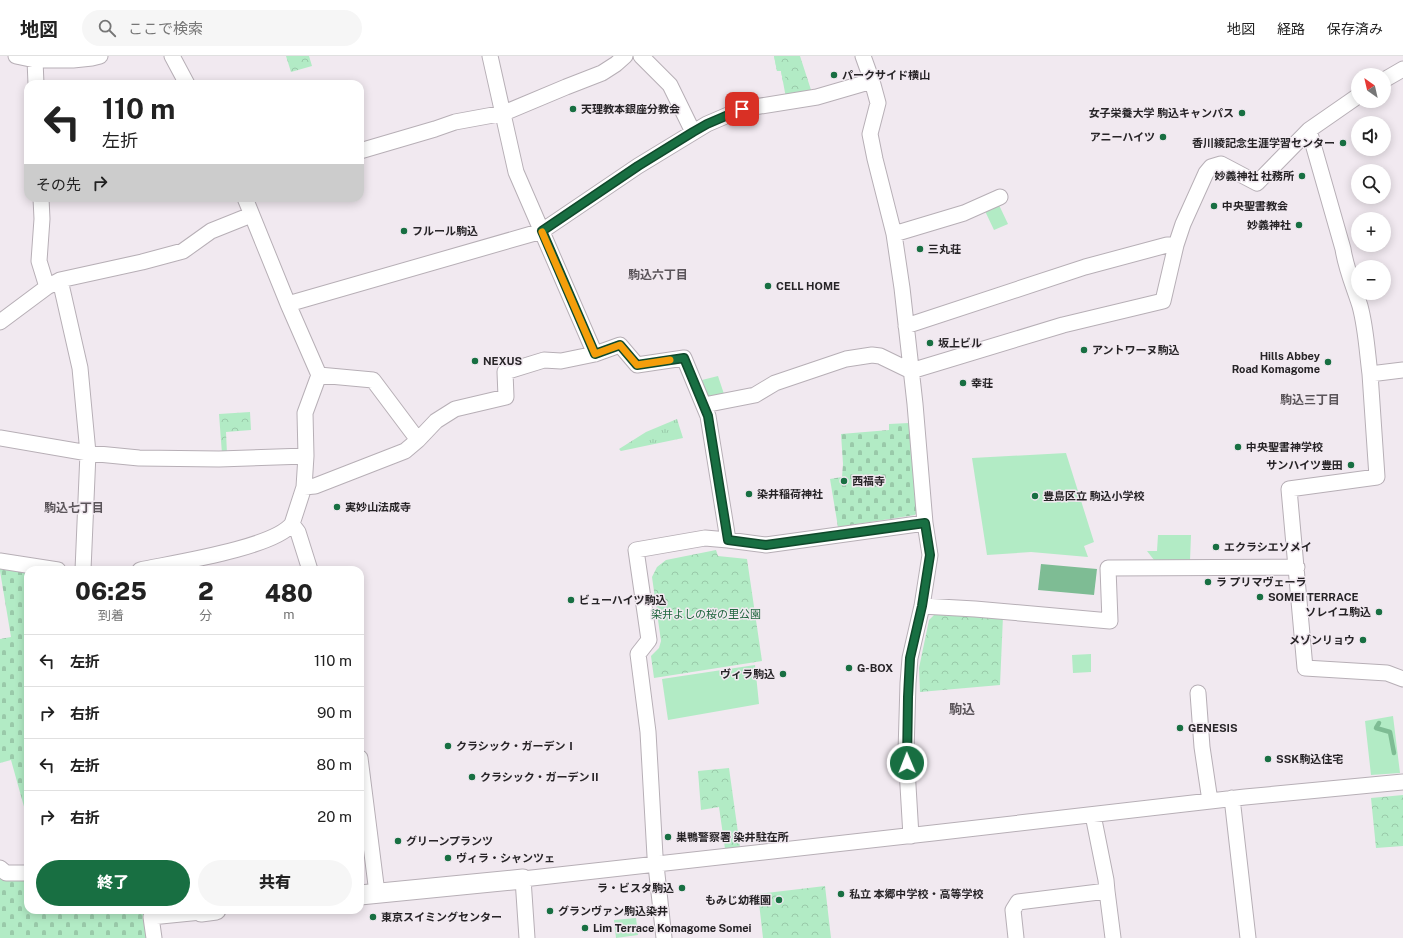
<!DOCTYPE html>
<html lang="ja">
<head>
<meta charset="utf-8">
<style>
  body { margin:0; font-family:"Public Sans","Noto Sans JP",sans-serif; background:#f6f6f6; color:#222; height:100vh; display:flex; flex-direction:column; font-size:15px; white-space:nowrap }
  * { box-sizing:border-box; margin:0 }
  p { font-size:13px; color:#767676 }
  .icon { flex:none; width:22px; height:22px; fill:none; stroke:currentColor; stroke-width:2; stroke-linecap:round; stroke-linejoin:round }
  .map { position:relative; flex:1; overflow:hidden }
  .panel { position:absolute; left:24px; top:510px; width:340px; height:348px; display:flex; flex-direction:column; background:#fff; border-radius:12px; box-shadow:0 2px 10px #0003 }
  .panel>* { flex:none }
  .top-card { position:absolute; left:24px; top:24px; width:340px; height:122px; border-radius:12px; box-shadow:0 2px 10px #0003; background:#fff; color:#222; overflow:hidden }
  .needle { width:26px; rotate:326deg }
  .fabs { position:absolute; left:1351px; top:12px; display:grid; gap:8px }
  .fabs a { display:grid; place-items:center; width:40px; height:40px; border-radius:50%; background:#fff; box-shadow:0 2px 10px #0003; font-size:20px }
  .pin { position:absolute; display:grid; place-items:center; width:34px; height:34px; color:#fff; margin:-17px; border-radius:8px; box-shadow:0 2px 6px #0006 }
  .me { position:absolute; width:44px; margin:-22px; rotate:359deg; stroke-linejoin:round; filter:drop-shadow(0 0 3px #0008) }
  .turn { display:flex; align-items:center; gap:14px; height:84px; padding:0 12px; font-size:18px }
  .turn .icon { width:52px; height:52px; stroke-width:2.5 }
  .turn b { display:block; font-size:28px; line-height:34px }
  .then { display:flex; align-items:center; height:38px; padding:0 12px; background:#0003; gap:8px; font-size:15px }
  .eta { display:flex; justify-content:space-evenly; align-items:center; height:68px; text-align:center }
  .eta b { font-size:24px; font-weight:800; line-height:28px }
  .primary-button { display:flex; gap:8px; margin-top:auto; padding:8px 12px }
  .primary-button a { flex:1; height:46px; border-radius:24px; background:#186f42; color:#fff; font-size:16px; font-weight:800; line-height:46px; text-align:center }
  .primary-button a+a { background:#f6f6f6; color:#222 }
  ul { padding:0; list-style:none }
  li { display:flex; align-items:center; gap:12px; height:52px; padding:0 12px; border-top:1px solid #e0e0e0 }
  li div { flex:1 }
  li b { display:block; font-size:15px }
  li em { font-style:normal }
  header { display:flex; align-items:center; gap:24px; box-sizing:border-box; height:56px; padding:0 20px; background:#fff; border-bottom:1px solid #e0e0e0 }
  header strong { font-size:19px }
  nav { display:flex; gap:22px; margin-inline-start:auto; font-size:14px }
  .search { width:280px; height:36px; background:#f6f6f6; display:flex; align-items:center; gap:10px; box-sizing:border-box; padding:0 14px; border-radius:22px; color:#767676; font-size:15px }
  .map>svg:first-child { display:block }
</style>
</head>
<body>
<header>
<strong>地図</strong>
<div class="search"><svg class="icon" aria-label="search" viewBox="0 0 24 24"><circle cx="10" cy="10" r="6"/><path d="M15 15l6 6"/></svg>ここで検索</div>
<nav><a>地図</a><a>経路</a><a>保存済み</a></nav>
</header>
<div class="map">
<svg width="1403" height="882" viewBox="0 0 1403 882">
  <defs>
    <pattern id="grass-tufts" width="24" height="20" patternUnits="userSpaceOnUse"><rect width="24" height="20" fill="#b2ebc5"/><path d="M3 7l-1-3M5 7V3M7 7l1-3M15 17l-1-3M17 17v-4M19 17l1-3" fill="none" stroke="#99c9a9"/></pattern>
    <pattern id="forest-crowns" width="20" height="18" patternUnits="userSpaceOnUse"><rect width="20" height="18" fill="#b2ebc5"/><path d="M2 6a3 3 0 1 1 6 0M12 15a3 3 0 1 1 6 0" fill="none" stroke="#99c9a9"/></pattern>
    <pattern id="cemetery-stones" width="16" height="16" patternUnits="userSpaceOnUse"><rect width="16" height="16" fill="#b2ebc5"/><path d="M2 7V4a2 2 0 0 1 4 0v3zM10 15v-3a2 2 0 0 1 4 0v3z" fill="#99c9a9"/></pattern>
  </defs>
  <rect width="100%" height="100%" fill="#f1e9f0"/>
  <path fill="url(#grass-tufts)" d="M677,363l6,19 -62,13 -2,-2 27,-17z"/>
  <path fill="url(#forest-crowns)" d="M286,0h23l3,10 -21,6z
    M774,0h26l12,37 -26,5 -5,-27h-4z
    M250,356l1,18 -25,2 1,22h-5l-3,-40z
    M716,494l2,6 29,3 15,102 -108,17 -3,-22 8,-8 2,-7 -9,-64 5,-10 9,-7z
    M934,559l69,1 -3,69 -80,7 -1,-24 10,-48z
    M729,712l11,79 -15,2 -6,-42 -18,3 -3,-39z
    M1403,739v51l-27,2 -5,-50z
    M825,830l6,52h-68l-5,-44z"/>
  <path fill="url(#cemetery-stones)" d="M909,367l8,89 -2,3 -77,12 -8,-48 12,-2 1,-13 -2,-30 48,-4v-6z
    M0,509l28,5v251l-17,-61 -11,3v-124l11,-2 -11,-66z
    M0,818l28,2v34h69l1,3 50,-3 3,28h-151z"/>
  <path fill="#b2ebc5" d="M774,0h4l1,8 4,4 3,13 -3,1 -2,-11h-4z
    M999,149l9,19 -14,6 -9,-19z
    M718,320l7,21 -16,3 -11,-19z
    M1066,397l28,89 -10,4 4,11 -57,-5 -44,3 -15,-97z
    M1158,479h33l-1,26 -36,-1 -7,-9h10z
    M1091,598v18l-18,1 -1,-18z
    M755,609l4,39 -91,16 -6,-41z
    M1393,660l7,57 -29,2 -6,-54z
    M636,862l2,17 -22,3 -2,-18z"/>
  <path fill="#7ebc94" d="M1041,508l56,5 -3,26 -56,-5z"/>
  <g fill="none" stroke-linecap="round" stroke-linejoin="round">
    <path stroke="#7ebc94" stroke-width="4.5" d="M1379,667l-3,5 14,4 4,21"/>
    <g stroke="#b7afb6" stroke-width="17">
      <path id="minor" d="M16,0l19,4h38l19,-2 8,-2
        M172,0l15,28
        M490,0l26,116 79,182
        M641,0l29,29 23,47
        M863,0l9,25 6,22 -8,31 5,25 19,75 8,54 13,116 10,119 5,32 -8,51 -12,52 -2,25 -2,69 5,84
        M35,4l1,24
        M1384,24l19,-11
        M1309,74l34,119c3,20 11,38 17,57 6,22 7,45 10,68l33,-4
        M360,95l75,-22 20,-7 49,-9 62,-26 36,-14 14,-9 9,-8
        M41,142l1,21 -3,42 8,26
        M245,142l43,106 31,71 -14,38 1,43 -2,31 -12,37 6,8 12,38
        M894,178l70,-21 36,-16
        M288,248l254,-73 96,-65 69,-42 35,-15 75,-12 55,-16
        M0,266l47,-35 13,-7 82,-18 41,-11 28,-20 40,-16
        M906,270l179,-59 82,-22h9
        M1370,318l7,103 -88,12 16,179 82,5 16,6
        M319,319l54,5 45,60
        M704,349l51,-10 20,-12 71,-24 26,-4 8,1 31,15 152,-46 100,-24 13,-56 7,-21 23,-51 5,-6 10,-3 36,19 52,-53 49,-34
        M0,382l88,15 -8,-85 -20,-88
        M304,431l11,-1 90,-35 13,-11 18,-19 19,-12 51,-12 -1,-25 39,-12 17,1 34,-7 25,-9 17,20 47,-7 24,58 20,124
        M0,505l58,9
        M83,514l5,-117 51,5 80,1 87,-3
        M140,514c33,-7 133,-22 152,-46
        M922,550l53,3 135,12 -2,-53 189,-1
        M1198,637l4,54 8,54
        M360,702l17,135
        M1232,742l16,140
        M0,812l6,5h22
        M1107,835l6,47
        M154,882l-3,-21 50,-5
        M527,882l-4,-59 410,-46 312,-36 158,-15
        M664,882l-9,-82 -7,-124 -10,-78 11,-14 -13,-90 69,-12 23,2 38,5 159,-22
        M1016,882l-3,-28 5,-8 89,-11 -1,-11 -13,-65"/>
    </g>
    <g stroke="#b7afb6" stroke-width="21">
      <path id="tertiary" d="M360,839l163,-16
        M201,856l15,-2"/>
    </g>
    <use href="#minor" stroke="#fff" stroke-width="15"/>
    <use href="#tertiary" stroke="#fff" stroke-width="19"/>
  </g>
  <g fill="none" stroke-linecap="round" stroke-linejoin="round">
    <g stroke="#10482b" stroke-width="10">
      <path id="route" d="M742,53l-35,15 -14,8 -55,34 -96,65 53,123 25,-9 17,20 47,-7 24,58 20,124 38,5 159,-22 5,32 -8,51 -12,52 -2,39 -1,66"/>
    </g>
    <use href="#route" stroke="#186f42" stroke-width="7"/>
    <path stroke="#f59e0b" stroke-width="7" d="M542,176l53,122 25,-9 17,20 33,-5"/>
  </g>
  <g fill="#186f42" stroke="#f1e9f0" stroke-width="1.5">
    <circle cx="834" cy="19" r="4"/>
    <circle cx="573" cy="53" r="4"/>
    <circle cx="1242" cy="57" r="4"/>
    <circle cx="1163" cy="81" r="4"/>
    <circle cx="1343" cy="87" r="4"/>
    <circle cx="1302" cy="120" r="4"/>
    <circle cx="1214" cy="150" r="4"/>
    <circle cx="1299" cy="169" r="4"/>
    <circle cx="404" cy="175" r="4"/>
    <circle cx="920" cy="193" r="4"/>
    <circle cx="768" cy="230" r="4"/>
    <circle cx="930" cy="287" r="4"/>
    <circle cx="1084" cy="294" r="4"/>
    <circle cx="475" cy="305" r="4"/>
    <circle cx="1328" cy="306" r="4"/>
    <circle cx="963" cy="327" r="4"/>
    <circle cx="1238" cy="391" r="4"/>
    <circle cx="1351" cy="409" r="4"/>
    <circle cx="844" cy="425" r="4"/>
    <circle cx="749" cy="438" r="4"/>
    <circle cx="1035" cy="440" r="4"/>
    <circle cx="337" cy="451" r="4"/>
    <circle cx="1216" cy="491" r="4"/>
    <circle cx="1208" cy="526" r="4"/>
    <circle cx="1260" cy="541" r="4"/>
    <circle cx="571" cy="544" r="4"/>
    <circle cx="1379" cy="556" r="4"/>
    <circle cx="1363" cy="584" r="4"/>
    <circle cx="849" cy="612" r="4"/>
    <circle cx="783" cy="618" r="4"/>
    <circle cx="1180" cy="672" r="4"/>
    <circle cx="448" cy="690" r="4"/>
    <circle cx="1268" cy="703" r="4"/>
    <circle cx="472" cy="721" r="4"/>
    <circle cx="668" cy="781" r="4"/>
    <circle cx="398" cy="785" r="4"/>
    <circle cx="448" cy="802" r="4"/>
    <circle cx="682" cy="832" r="4"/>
    <circle cx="841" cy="838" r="4"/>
    <circle cx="779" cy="844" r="4"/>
    <circle cx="550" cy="855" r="4"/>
    <circle cx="373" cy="861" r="4"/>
    <circle cx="585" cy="872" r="4"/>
  </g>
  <g text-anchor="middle" stroke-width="3" stroke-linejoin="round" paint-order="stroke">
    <g font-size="11" font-weight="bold" fill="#272427" stroke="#f1e9f0" text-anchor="start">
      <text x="842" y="23">パークサイド横山</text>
      <text x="581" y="57">天理教本銀座分教会</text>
      <text x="1234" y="61" text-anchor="end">女子栄養大学 駒込キャンパス</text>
      <text x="1155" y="85" text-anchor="end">アニーハイツ</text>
      <text x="1335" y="91" text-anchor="end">香川綾記念生涯学習センター</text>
      <text x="1294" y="124" text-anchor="end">妙義神社 社務所</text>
      <text x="1222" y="154">中央聖書教会</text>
      <text x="1291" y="173" text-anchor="end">妙義神社</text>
      <text x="412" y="179">フルール駒込</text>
      <text x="928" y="197">三丸荘</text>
      <text x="776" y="234">CELL HOME</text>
      <text x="938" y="291">坂上ビル</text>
      <text x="1092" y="298">アントワーヌ駒込</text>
      <text x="1320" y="304" text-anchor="end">Hills Abbey<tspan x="1320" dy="13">Road Komagome</tspan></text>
      <text x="483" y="309">NEXUS</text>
      <text x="971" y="331">幸荘</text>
      <text x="1246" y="395">中央聖書神学校</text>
      <text x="1343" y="413" text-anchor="end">サンハイツ豊田</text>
      <text x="852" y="429">西福寺</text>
      <text x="757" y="442">染井稲荷神社</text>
      <text x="1043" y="444">豊島区立 駒込小学校</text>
      <text x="345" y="455">実妙山法成寺</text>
      <text x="1224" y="495">エクラシエソメイ</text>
      <text x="1216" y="530">ラ プリマヴェーラ</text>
      <text x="1268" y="545">SOMEI TERRACE</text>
      <text x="579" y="548">ビューハイツ駒込</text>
      <text x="1371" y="560" text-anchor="end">ソレイユ駒込</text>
      <text x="1355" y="588" text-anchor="end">メゾンリョウ</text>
      <text x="857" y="616">G-BOX</text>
      <text x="775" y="622" text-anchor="end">ヴィラ駒込</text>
      <text x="1188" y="676">GENESIS</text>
      <text x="456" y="694">クラシック・ガーデンⅠ</text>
      <text x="1276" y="707">SSK駒込住宅</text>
      <text x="480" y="725">クラシック・ガーデンⅡ</text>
      <text x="676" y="785">巣鴨警察署 染井駐在所</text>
      <text x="406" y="789">グリーンプランツ</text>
      <text x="456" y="806">ヴィラ・シャンツェ</text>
      <text x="674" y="836" text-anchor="end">ラ・ビスタ駒込</text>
      <text x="849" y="842">私立 本郷中学校・高等学校</text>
      <text x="771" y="848" text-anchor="end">もみじ幼稚園</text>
      <text x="558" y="859">グランヴァン駒込染井</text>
      <text x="381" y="865">東京スイミングセンター</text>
      <text x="593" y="876">Lim Terrace Komagome Somei</text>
    </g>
    <g font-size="11" fill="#226740" stroke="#f1e9f0">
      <text x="706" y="562">染井よしの桜の里公園</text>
    </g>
    <g font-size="12" font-weight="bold" fill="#5b555a" stroke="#f1e9f0">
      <text x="658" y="223">駒込六丁目</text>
      <text x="1310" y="348">駒込三丁目</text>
      <text x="74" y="456">駒込七丁目</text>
    </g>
    <g font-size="13" font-weight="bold" fill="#5b555a" stroke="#f1e9f0">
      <text x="962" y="658">駒込</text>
    </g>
  </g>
</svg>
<div class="fabs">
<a><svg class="needle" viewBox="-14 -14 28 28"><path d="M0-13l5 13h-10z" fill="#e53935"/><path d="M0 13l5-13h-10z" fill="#767676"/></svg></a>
<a><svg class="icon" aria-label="sound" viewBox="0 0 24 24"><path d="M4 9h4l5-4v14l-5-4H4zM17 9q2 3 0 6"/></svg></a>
<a><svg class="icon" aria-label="search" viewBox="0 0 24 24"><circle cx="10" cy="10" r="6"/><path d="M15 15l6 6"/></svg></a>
<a>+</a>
<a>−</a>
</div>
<div class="pin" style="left:742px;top:53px;background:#d93025"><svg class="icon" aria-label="arrive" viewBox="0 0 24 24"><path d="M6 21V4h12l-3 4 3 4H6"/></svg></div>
<svg class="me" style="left:907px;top:707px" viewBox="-20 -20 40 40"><circle r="17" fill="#186f42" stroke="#fff" stroke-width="3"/><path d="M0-11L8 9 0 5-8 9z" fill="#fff"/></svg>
<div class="top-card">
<div class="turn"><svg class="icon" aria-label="left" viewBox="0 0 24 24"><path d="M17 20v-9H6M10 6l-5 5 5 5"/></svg><div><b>110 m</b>左折</div></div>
<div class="then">その先<svg class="icon" aria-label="right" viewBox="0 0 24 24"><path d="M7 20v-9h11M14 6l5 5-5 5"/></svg></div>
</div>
<section class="panel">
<div class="eta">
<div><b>06:25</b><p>到着</p></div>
<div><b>2</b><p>分</p></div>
<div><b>480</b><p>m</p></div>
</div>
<ul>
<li><svg class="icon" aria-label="left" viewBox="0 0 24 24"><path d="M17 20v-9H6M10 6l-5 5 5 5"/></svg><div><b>左折</b></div><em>110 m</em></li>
<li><svg class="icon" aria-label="right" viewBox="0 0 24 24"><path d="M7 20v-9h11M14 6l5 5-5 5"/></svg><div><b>右折</b></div><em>90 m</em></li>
<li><svg class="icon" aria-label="left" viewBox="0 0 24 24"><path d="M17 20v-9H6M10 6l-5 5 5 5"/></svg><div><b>左折</b></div><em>80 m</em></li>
<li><svg class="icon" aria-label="right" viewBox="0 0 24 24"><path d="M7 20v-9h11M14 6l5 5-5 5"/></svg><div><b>右折</b></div><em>20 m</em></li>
</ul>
<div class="primary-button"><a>終了</a><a>共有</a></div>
</section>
</div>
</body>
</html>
